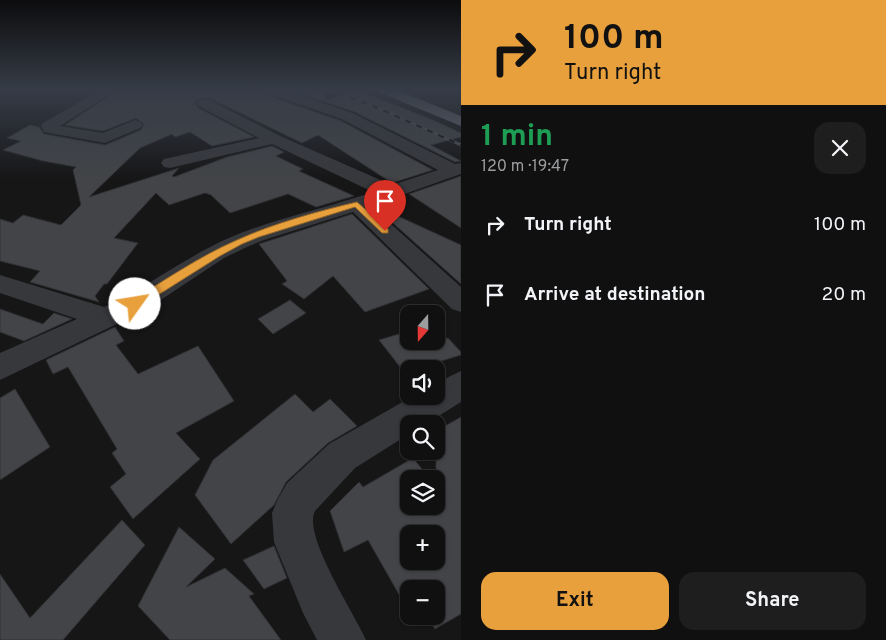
<!DOCTYPE html>
<html lang="en">
<head>
<meta charset="utf-8">
<style>
  body { margin:0; font-family:Overpass,sans-serif; background:#1e1e1f; color:#f1f3f6; height:100vh; display:flex; flex-direction:column; font-size:19px; white-space:nowrap }
  * { box-sizing:border-box; margin:0 }
  p { font-size:16px; color:#9c9d9f }
  .icon { flex:none; width:28px; height:28px; fill:none; stroke:currentColor; stroke-width:2; stroke-linecap:round; stroke-linejoin:round }
  .map { position:relative; flex:1; overflow:hidden }
  .details { display:flex; flex-direction:column; background:#101011; width:425px }
  .details>* { flex:none }
  .top-card { background:#e8a03d; color:#111; overflow:hidden }
  .needle { width:32px; rotate:200deg }
  .fabs { position:absolute; left:400px; top:305px; display:grid; gap:10px }
  .fabs a { display:grid; place-items:center; width:45px; height:45px; border-radius:10px; background:#101011; box-shadow:0 1px 4px #0004,0 0 0 1px #303031; font-size:25px }
  .pin { position:absolute; display:grid; place-items:center; width:42px; height:42px; color:#fff; margin:-51px -21px; border-radius:50% 50% 50% 0; rotate:-45deg; box-shadow:0 0 5px #0007 }
  .pin .icon { rotate:45deg }
  .me { position:absolute; width:55px; margin:-28px; rotate:58deg; stroke-linejoin:round; filter:drop-shadow(0 0 4px #0008) }
  .turn { display:flex; align-items:center; gap:18px; height:105px; padding:0 20px; font-size:22px }
  .turn .icon { width:65px; height:65px; stroke-width:2.5 }
  .turn b { display:block; font-size:35px; line-height:42px }
  .round { display:grid; place-items:center; flex:none; width:52px; height:52px; border-radius:15px; background:#1e1e1f }
  .summary { display:flex; align-items:center; justify-content:space-between; height:85px; padding:0 20px }
  h1 { font-size:30px; font-weight:700; line-height:38px; color:#1e9e55 }
  .button { display:flex; gap:10px; margin-top:auto; padding:10px 20px }
  .button a { flex:1; height:58px; border-radius:15px; background:#e8a03d; color:#111; font-size:20px; font-weight:700; line-height:58px; text-align:center }
  .button a+a { background:#1e1e1f; color:#f1f3f6 }
  ul { padding:0; list-style:none }
  li { display:flex; align-items:center; gap:15px; height:70px; padding:0 20px }
  li div { flex:1 }
  li b { display:block; font-size:19px }
  li em { font-style:normal }
  main { display:flex; flex:1; min-height:0 }
  .map>svg:first-child { display:block }
</style>
</head>
<body>
<main>
<div class="map">
<svg width="461" height="640" viewBox="0 0 461 640">
  <rect width="100%" height="100%" fill="#161617"/>
  <path fill="#424447" stroke="#303033" fill-rule="evenodd" d="M118,90h145l3,5 75,26 92,49 -41,13 -74,-48 -16,8 -92,-45h-11l-4,4 3,6 56,29 -42,9 -22,-14 -15,5 -3,-3 -32,14 -51,49 90,-29 -7,8 2,1 53,-20 45,-11 12,6 -8,4 27,13 -4,2 55,25 -38,11 -28,-13 -58,19 -19,-18 -6,-2 -36,12 -13,-12 -42,45 24,5 -31,41h-3l-9,12 4,6 -69,-20 10,-11 -40,-10v-42l13,4 10,-8 38,10 20,-20 -8,-35 3,-3 -33,-6 -40,-11 18,-9 -14,-3 23,-13 9,2 5,7 61,11 36,-15 3,-6 -8,-6 -33,13 -38,-6z
    M289,90h35l2,10 31,-10 76,30 28,13v4l-30,8 30,16 -6,1 -102,-51z
    M461,176v52l-52,-34z
    M376,206l85,39v39l-86,-77z
    M352,214l77,75 -64,23 -32,-36 -29,23 -22,-15 5,-3 -28,-37z
    M290,300l16,13 -33,21 -15,-15z
    M0,309l43,15 11,-11 18,6 -48,22 -24,-9z
    M115,327l9,14 -8,4 22,29 60,-28 36,55 -58,32 24,26 -67,60 -23,-32 16,-13 -14,-21 5,-4 -49,-82 -15,7 -7,-14z
    M409,331v10h27v-6l5,5 7,-2 13,14v3l-46,14h-6v2l-5,1 -25,-32z
    M15,389l35,58 -50,33v-82z
    M295,394l18,18 17,-13 27,27 -29,17 -42,39 -12,23 -43,39 -36,-49 18,-35z
    M461,417v197l-26,15 -8,-13h9v-27h-25l-2,-4v27l-41,-72 -24,12 -14,-41 29,-29 4,5 50,-29 17,21h-21v27h27v-75zM409,534h27v27h-27z
    M122,520l23,25 -82,95h-63v-66l30,44z
    M179,527l36,32 -29,28 39,-19 29,26 -5,2 32,44h-111l-32,-34z
    M274,546l13,32 -23,11 -21,-29z"/>
  <g fill="none" stroke-linecap="round" stroke-linejoin="round">
    <path fill="#37383c" fill-rule="evenodd" d="M100,90h16l-56,36 43,7 32,-13 5,2 3,3 -3,3 -35,15 -61,-11 -3,-6 2,-3z
      M265,90h19l68,23 103,51 6,-1v11l-90,32 90,81v25l-9,-3 -99,-97 -89,28 -17,7 -23,11 -80,53 -144,69v-27l77,-34 -77,-26v-18l104,32c44,-20 83,-51 127,-70 46,-19 96,-29 142,-45l-101,-48 -102,24 -6,-1 -3,-4 3,-4 95,-21 -60,-32 -2,-3 2,-3h10l71,36 112,49 46,-15 -96,-51 -75,-26z
      M461,371v31l-35,22h-17v10l-54,34 -40,43c-13,24 40,103 51,129h-49l-14,-27 -29,-71 -2,-29 6,-14 9,-16 42,-39 84,-48h23v-13z"/>
    <path fill="#63676d" fill-rule="evenodd" d="M379,90h18l64,26v10l-80,-33z"/>
    <g stroke="#4c4e53" stroke-width="3">
      <path id="rail" d="M327,90l44,15 90,40"/>
    </g>
    <use href="#rail" stroke="#111112" stroke-width="2" stroke-dasharray="6" stroke-linecap="butt"/>
  </g>
  <linearGradient id="sky" x2="0" y2="1"><stop stop-color="#0c0c0d"/><stop offset="0.5" stop-color="#363c47"/><stop offset="1" stop-color="#363c47" stop-opacity="0"/></linearGradient>
  <rect width="461" height="179" fill="url(#sky)"/>
  <path fill="#e8a03d" stroke="#976828" d="M357,202l31,27v4h-6l-27,-26 -96,30 -17,7 -22,12 -81,51h-8l-2,-3 2,-3c34,-21 69,-45 106,-61 35,-16 81,-29 120,-38z"/>
</svg>
<div class="fabs">
<a><svg class="needle" viewBox="-14 -14 28 28"><path d="M0-13l5 13h-10z" fill="#e53935"/><path d="M0 13l5-13h-10z" fill="#9c9d9f"/></svg></a>
<a><svg class="icon" aria-label="sound" viewBox="0 0 24 24"><path d="M4 9h4l5-4v14l-5-4H4zM17 9q2 3 0 6"/></svg></a>
<a><svg class="icon" aria-label="search" viewBox="0 0 24 24"><circle cx="10" cy="10" r="6"/><path d="M15 15l6 6"/></svg></a>
<a><svg class="icon" aria-label="layers" viewBox="0 0 24 24"><path d="M12 4l9 5-9 5-9-5zM3 14l9 5 9-5"/></svg></a>
<a>+</a>
<a>−</a>
</div>
<div class="pin" style="left:385px;top:231px;background:#d93025"><svg class="icon" aria-label="arrive" viewBox="0 0 24 24"><path d="M6 21V4h12l-3 4 3 4H6"/></svg></div>
<svg class="me" style="left:135px;top:304px" viewBox="-20 -20 40 40"><circle r="19" fill="#fff"/><path d="M0-13L10 11 0 6-10 11z" fill="#e8a03d"/></svg>
</div>
<section class="details">
<div class="top-card">
<div class="turn"><svg class="icon" aria-label="right" viewBox="0 0 24 24"><path d="M7 20v-9h11M14 6l5 5-5 5"/></svg><div><b>100 m</b>Turn right</div></div>
</div>
<div class="summary"><div><h1>1 min</h1><p>120 m · 19:47</p></div><a class="round"><svg class="icon" aria-label="close" viewBox="0 0 24 24"><path d="M6 6l12 12M18 6L6 18"/></svg></a></div>
<ul>
<li><svg class="icon" aria-label="right" viewBox="0 0 24 24"><path d="M7 20v-9h11M14 6l5 5-5 5"/></svg><div><b>Turn right</b></div><em>100 m</em></li>
<li><svg class="icon" aria-label="arrive" viewBox="0 0 24 24"><path d="M6 21V4h12l-3 4 3 4H6"/></svg><div><b>Arrive at destination</b></div><em>20 m</em></li>
</ul>
<div class="button"><a>Exit</a><a>Share</a></div>
</section>
</main>
</body>
</html>
